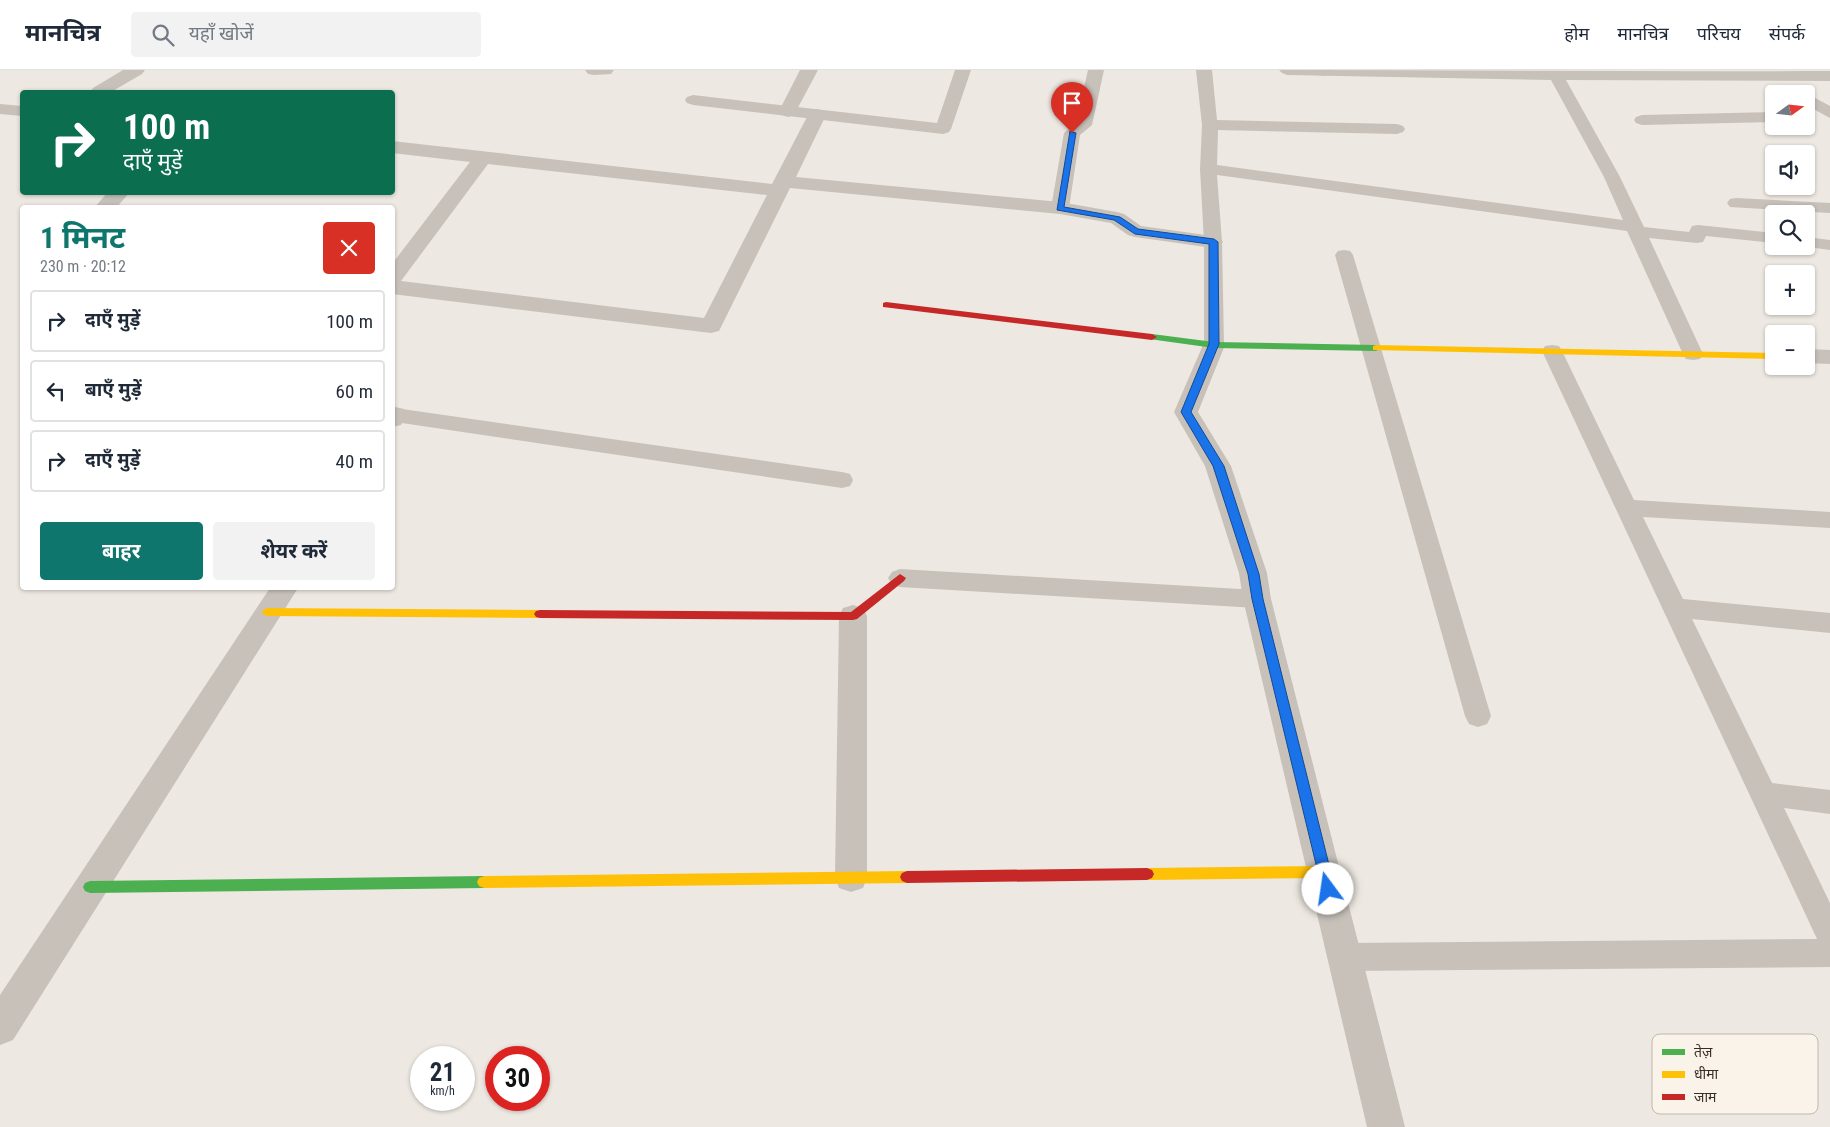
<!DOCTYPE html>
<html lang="hi">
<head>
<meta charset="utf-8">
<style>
  body { margin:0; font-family:"Roboto Condensed","Noto Sans Devanagari",sans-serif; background:#f2f2f3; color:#1f2937; height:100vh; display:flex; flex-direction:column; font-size:19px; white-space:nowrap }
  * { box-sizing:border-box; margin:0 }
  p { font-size:16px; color:#747a83 }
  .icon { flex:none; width:28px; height:28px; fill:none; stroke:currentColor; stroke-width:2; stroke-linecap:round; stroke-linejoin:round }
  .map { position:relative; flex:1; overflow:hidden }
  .drawer { position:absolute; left:20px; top:135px; width:375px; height:385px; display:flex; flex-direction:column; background:#fff; border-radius:5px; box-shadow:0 1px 4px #0004 }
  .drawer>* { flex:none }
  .banner { position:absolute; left:20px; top:20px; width:375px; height:105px; border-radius:5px; box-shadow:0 1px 4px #0004; background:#0b6e4f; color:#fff; overflow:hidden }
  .needle { width:32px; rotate:75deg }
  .controls { position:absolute; left:1765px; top:15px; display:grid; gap:10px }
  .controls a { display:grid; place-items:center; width:50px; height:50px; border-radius:5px; background:#fff; box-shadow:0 1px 4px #0004; font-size:25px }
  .speed { position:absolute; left:410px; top:976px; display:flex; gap:10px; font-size:25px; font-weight:700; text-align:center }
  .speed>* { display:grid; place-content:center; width:65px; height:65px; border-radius:50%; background:#fff; box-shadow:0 1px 4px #0004; line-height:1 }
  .speed small { font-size:12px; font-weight:400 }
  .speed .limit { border:8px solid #d22; background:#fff; color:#111 }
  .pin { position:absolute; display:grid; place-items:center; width:42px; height:42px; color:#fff; margin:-51px -21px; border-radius:50% 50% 50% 0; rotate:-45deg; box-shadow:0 0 5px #0007 }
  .pin .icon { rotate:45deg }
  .me { position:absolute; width:55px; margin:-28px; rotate:346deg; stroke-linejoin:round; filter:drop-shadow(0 0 4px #0008) }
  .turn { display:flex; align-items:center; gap:18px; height:105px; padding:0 20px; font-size:22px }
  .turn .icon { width:65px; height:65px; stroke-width:2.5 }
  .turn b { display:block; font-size:35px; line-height:42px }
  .round { display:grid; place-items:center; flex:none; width:52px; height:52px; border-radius:5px; background:#f2f2f3 }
  .summary { display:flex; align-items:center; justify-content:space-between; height:85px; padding:0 20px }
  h1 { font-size:30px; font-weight:700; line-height:38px; color:#0f766e }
  .button { display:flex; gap:10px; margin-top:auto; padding:10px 20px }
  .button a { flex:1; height:58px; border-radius:5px; background:#0f766e; color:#fff; font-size:20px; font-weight:700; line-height:58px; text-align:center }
  .button a+a { background:#f2f2f3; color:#1f2937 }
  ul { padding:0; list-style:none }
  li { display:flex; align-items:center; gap:15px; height:62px; margin:0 10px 8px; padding:0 10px; border:2px solid #e0e1e3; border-radius:5px }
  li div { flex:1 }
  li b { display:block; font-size:19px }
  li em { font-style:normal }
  header { display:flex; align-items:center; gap:30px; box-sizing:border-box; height:70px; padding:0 25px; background:#fff; border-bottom:1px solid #e0e1e3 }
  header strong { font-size:24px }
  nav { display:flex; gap:28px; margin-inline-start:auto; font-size:18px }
  .search { width:350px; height:45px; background:#f2f2f3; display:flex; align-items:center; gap:12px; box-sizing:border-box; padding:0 18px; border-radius:5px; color:#747a83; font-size:19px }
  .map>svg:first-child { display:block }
</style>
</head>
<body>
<header>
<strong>मानचित्र</strong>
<div class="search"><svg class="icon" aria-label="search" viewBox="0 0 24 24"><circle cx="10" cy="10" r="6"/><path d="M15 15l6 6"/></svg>यहाँ खोजें</div>
<nav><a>होम</a><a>मानचित्र</a><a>परिचय</a><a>संपर्क</a></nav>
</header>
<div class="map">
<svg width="1830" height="1057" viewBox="0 0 1830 1057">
  <rect width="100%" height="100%" fill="#ede8e1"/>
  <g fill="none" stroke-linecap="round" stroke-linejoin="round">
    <path fill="#c7c1ba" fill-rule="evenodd" d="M955,0h16l-20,59 -2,3 -6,2 -250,-29 -6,-2 -2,-3 2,-3 6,-2 244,28z
      M1088,0h16l-12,55 -12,10 -11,73 -3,4 -6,1 -6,-1 -3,-4 13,-75 12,-10z
      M1196,0h16l5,50 180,4 6,2 2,3 -2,3 -6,2 -179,-4 -1,35 406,55 -19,-43 -53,-97 -264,-5 -5,-2 -3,-3c184,0 367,2 551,1v10l-264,-1 54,97 24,50 45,5 3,-6 6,-1 76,8v10l-68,-7 -3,6 -6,1 -48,-5 54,116 -3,5 -7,1 -7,-1 -3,-5 -56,-123 -410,-56 5,67 2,103 -3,4 -7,2 -7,-2 -3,-4v-103l-4,-73 2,-44z
      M1806,23l24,13v12l-24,-13v-11h-2z
      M1774,42v10l-132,3 -6,-2 -2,-3 2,-3 6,-2z
      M1736,128l94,5v10l-100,-6 -3,-4 3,-4z
      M1806,167l24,3v10l-29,-4h5z
      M1344,180l6,1 3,4 138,461 -4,8 -9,3 -9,-3 -4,-8 -130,-461 3,-4z
      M1552,275l7,1 3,5 72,149 196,12v16l-187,-11 40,82 147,14v20l-138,-14 80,164 58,7v24l-46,-6 46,95v64l-485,4 -10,-4 -5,-10 5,-10 10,-4 472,-4 -275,-588 3,-5z
      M395,338l447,64 8,2 3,6 -3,6 -8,2 -447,-66 -3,-1v-12z
      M900,499l357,21 8,2 4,7 -4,7 -8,2 -357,-21 -8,-3 -4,-6 4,-6z"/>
    <path fill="#c7c1ba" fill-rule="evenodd" d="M123,0h22l-3,4 -31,18h-21l3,-4z
      M585,0h29l-3,4 -17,1 -6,-1z
      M800,0h18l-24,45 -6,2 -6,-2 -3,-4z
      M1315,0h18l-3,5 -6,1 -6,-1z
      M0,34l22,2v10l-22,-2z
      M817,39l7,2 2,4 -30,62 264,25 57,10 7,2 17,12 72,10 7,2 3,4 -3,4 -7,2 -78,-11 -7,-2 -17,-12 -51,-9 -270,-26 -71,143 -8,2 -319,-39v-30l78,-102 -78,-9v-12l380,43 36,-69 2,-4zM488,94l279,31 -63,123 -303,-37z
      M108,122h22l-14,16h-22z
      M1214,268l8,2 3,5 -27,67 33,54 36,107 4,26 134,528h-38l-124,-528 -4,-26 -34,-107 -31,-54 29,-67 3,-5z
      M1806,279l24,1v14l-24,-1z
      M395,337l9,2 3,6 -6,10 -9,2v-19z
      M270,518h28l-285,452 -13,5v-50z
      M853,535l10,3 4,8v261l-4,11 -12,4 -12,-4 -4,-11 4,-261 4,-8z"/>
    <path fill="#4caf50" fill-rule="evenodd" d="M1152,264l62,8 162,3 5,3 -5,3 -162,-3 -65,-9v-4z
      M484,806l5,2 2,4 -2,4 -5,2 -394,5 -5,-2 -2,-4 2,-4 5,-2z"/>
    <path fill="#ffc107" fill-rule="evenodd" d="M1376,275l398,8v6l-401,-9v-4z
      M268,538l272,2 4,1 2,3 -2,3 -4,1 -272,-2 -4,-1 -2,-3 2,-3z
      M1324,796l5,2 2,4 -2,4 -5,2 -177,2 -5,-2 -2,-4 2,-4 5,-2z
      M907,801l5,2 2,4 -2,4 -5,2 -423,5 -5,-2 -2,-4 2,-4 5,-2z"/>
    <path fill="#c62828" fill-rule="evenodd" d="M886,232l266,32 5,3 -5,3 -269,-33v-4z
      M900,504l6,4 -2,3 -47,38 -4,1 -313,-2 -4,-1 -2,-3 2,-3 4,-1 311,2z
      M1147,798l5,2 2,4 -2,4 -5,2 -240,3 -5,-2 -2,-4 2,-4 5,-2z"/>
  </g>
  <path fill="#1a73e8" stroke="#114b97" d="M1070,61l6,2 -12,74 56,10 18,12 76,10 4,3 1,102 -28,68 33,54 35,108 4,25 72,290 -2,4 -5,2 -4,-2 -2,-4 -70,-290 -4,-25 -35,-108 -32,-54 28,-68v-100l-74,-10 -21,-14 -57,-10z"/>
  <rect x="1652" y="964" width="166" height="80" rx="8" fill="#faf3e9" stroke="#c0b8af" stroke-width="1"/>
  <rect x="1662" y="979" width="23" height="6" fill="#4caf50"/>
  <rect x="1662" y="1001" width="23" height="7" fill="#ffc107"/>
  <rect x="1662" y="1024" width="23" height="6" fill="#c62828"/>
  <g font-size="14" fill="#372e28">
    <text x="1694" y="987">तेज़</text>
    <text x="1694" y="1009">धीमा</text>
    <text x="1694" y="1032">जाम</text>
  </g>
</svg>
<div class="controls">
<a><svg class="needle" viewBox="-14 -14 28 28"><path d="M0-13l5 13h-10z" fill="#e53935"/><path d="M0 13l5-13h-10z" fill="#747a83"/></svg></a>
<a><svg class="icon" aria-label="sound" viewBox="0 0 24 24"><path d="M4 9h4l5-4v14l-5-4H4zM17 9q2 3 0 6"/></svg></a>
<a><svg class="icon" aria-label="search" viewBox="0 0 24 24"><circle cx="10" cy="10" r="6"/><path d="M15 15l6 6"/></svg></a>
<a>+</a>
<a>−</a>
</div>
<div class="speed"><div>21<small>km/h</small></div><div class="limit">30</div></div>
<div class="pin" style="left:1072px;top:63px;background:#d93025"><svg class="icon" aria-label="arrive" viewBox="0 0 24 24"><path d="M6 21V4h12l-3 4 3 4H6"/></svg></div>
<svg class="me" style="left:1328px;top:819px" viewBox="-20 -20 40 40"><circle r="19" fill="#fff"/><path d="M0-13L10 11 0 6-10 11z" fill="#1a73e8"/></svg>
<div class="banner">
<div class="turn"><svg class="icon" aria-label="right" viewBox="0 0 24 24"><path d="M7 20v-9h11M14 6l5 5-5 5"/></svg><div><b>100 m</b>दाएँ मुड़ें</div></div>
</div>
<section class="drawer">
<div class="summary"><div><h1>1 मिनट</h1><p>230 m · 20:12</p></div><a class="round" style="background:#d93025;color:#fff"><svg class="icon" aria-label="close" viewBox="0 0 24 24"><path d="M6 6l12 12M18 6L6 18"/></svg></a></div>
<ul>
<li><svg class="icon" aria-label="right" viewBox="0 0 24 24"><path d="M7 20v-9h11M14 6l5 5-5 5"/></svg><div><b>दाएँ मुड़ें</b></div><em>100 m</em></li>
<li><svg class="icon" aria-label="left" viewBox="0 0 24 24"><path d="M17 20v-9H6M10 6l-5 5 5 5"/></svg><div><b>बाएँ मुड़ें</b></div><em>60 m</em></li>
<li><svg class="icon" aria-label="right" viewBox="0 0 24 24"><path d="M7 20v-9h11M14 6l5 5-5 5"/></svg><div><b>दाएँ मुड़ें</b></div><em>40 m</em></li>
</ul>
<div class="button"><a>बाहर</a><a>शेयर करें</a></div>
</section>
</div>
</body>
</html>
